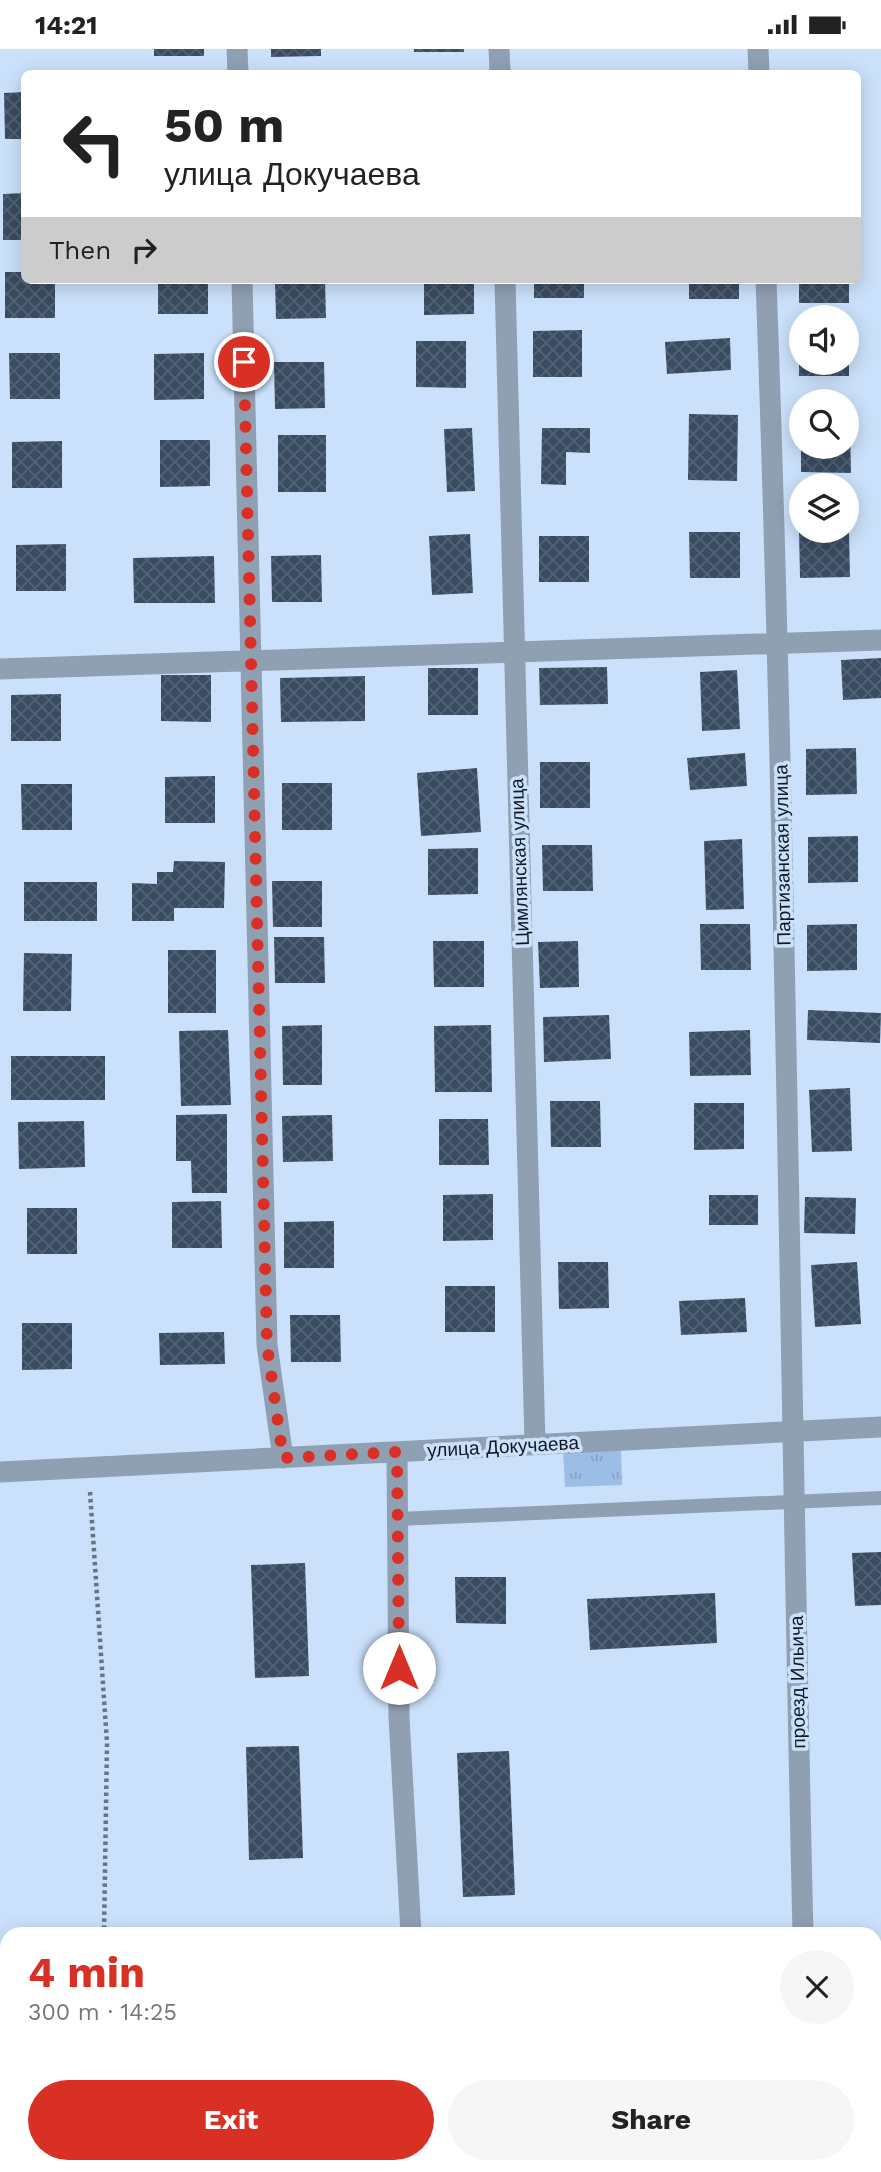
<!DOCTYPE html>
<html lang="en">
<head>
<meta charset="utf-8">
<style>
  body { margin:0; font-family:"Work Sans",sans-serif; background:#f6f6f6; color:#222; height:100vh; display:flex; flex-direction:column; font-size:26px; white-space:nowrap }
  * { box-sizing:border-box; margin:0 }
  p { font-size:23px; color:#767676 }
  .icon { flex:none; width:38px; height:38px; fill:none; stroke:currentColor; stroke-width:2; stroke-linecap:round; stroke-linejoin:round }
  .map { position:relative; flex:1; overflow:hidden }
  .drawer { position:absolute; left:0px; top:1878px; width:882px; height:247px; display:flex; flex-direction:column; background:#fff; border-radius:21px 21px 0 0; box-shadow:0 4px 18px #0003 }
  .drawer>* { flex:none }
  .hud { position:absolute; left:21px; top:21px; width:840px; height:214px; border-radius:10px; box-shadow:0 4px 18px #0003; background:#fff; color:#222; overflow:hidden }
  .tools { position:absolute; left:789px; top:256px; display:grid; gap:14px }
  .tools a { display:grid; place-items:center; width:70px; height:70px; border-radius:50%; background:#fff; box-shadow:0 4px 18px #0003; font-size:35px }
  .pin { position:absolute; display:grid; place-items:center; width:60px; height:60px; color:#fff; margin:-30px; border:4px solid #fff; border-radius:50%; box-shadow:0 2px 7px #0007 }
  .me { position:absolute; width:77px; margin:-38px; rotate:0deg; stroke-linejoin:round; filter:drop-shadow(0 0 5px #0008) }
  .turn { display:flex; align-items:center; gap:24px; height:147px; padding:0 28px; font-size:32px }
  .turn .icon { width:91px; height:91px; stroke-width:2.5 }
  .turn b { display:block; font-size:49px; line-height:60px }
  .then { display:flex; align-items:center; height:66px; padding:0 28px; background:#0003; gap:14px; font-size:26px }
  .round { display:grid; place-items:center; flex:none; width:74px; height:74px; border-radius:37px; background:#f6f6f6 }
  .overview { display:flex; align-items:center; justify-content:space-between; height:119px; padding:0 28px }
  h1 { font-size:42px; font-weight:700; line-height:52px; color:#d93025 }
  .button { display:flex; gap:14px; margin-top:auto; padding:14px 28px }
  .button a { flex:1; height:80px; border-radius:42px; background:#d93025; color:#fff; font-size:28px; font-weight:700; line-height:80px; text-align:center }
  .button a+a { background:#f6f6f6; color:#222 }
  .status { display:flex; justify-content:space-between; align-items:center; height:49px; padding:0 35px; background:#fff; direction:ltr }
  .status svg { height:19px; fill:currentColor }
  .map>svg:first-child { display:block }
</style>
</head>
<body>
<div class="status"><b>14:21</b><svg viewBox="0 0 49 12"><path d="M0 12V9h3v3zM5 12V6h3v6zM10 12V3h3v9zM15 12V0h3v12zM26 1h20v11H26zM47 4h2v5h-2z"/></svg></div>
<div class="map">
<svg width="881" height="2123" viewBox="0 0 881 2123">
  <defs>
    <pattern id="park-tufts" width="24" height="20" patternUnits="userSpaceOnUse" patternTransform="scale(1.75)"><rect width="24" height="20" fill="#9bbde6"/><path d="M3 7l-1-3M5 7V3M7 7l1-3M15 17l-1-3M17 17v-4M19 17l1-3" fill="none" stroke="#84a2c5"/></pattern>
    <pattern id="building-cross-hatch" width="8" height="8" patternUnits="userSpaceOnUse" patternTransform="scale(1.75)"><rect width="8" height="8" fill="#3a4c62"/><path d="M0 0l8 8M0 8l8-8" fill="none" stroke="#536274"/></pattern>
  </defs>
  <rect width="100%" height="100%" fill="#cbe1fb"/>
  <path fill="url(#park-tufts)" d="M621,1400l1,36 -57,2 -2,-36z"/>
  <path fill="url(#building-cross-hatch)" d="M154,0h50v7h-50z
    M271,0h50v7l-50,1z
    M414,0h50v3h-50z
    M24,43v47h-19l-1,-46z
    M24,144v47h-21v-46z
    M5,223h19v8h31v38h-50z
    M158,231h50v34h-50z
    M275,231h50l1,38 -50,1z
    M424,231h50v34l-50,1z
    M534,231h50v18h-50z
    M689,231h50v19h-50z
    M799,231h50v23h-50z
    M582,281v47h-49v-46z
    M799,281h3v32h47v14h-50z
    M730,289l1,32 -64,4 -2,-32z
    M416,292h50v47l-50,-1z
    M9,304h51v46h-50z
    M204,304v46l-50,1v-46z
    M274,313h50l1,46 -50,1z
    M689,365l49,1 -1,66 -49,-1z
    M847,377h3l1,47 -50,-1v-26h46z
    M472,379l3,63 -28,1 -3,-63z
    M542,379h48v25l-24,-1v33l-25,-1z
    M278,386h48v57h-48z
    M160,391h50v46l-50,1z
    M62,392v47h-50v-46z
    M799,482h50l1,46 -50,1z
    M689,483h51v46h-50z
    M470,485l3,59 -41,2 -3,-59z
    M539,487h50v46h-50z
    M66,495v47h-50v-46z
    M321,506l1,47h-50l-1,-46z
    M214,507l1,47h-81l-1,-45z
    M881,609v40l-38,2 -2,-40z
    M607,618l1,37 -68,1 -1,-37z
    M428,619h50v47h-50z
    M737,621l3,59 -38,2 -2,-59z
    M161,626h50v47l-50,-1z
    M365,627v45l-84,1 -1,-44z
    M61,645v47h-50v-46z
    M856,699l1,46 -51,1v-46z
    M745,704l2,33 -57,4 -3,-32z
    M540,713h50v46h-50z
    M477,719l4,64 -60,4 -4,-63z
    M215,727v47h-50v-46z
    M282,734h50v47h-50z
    M21,735h51v46h-50z
    M858,787v46l-50,1v-46z
    M742,790l2,70 -38,1 -2,-69z
    M542,796h50l1,46h-50z
    M478,799v46l-50,1v-46z
    M174,812l51,1 -1,46h-50v13h-42v-38l25,1v-12h16z
    M272,832h50v46h-49z
    M24,833h73v39h-73z
    M700,875h50l1,46h-50z
    M857,875v46l-50,1v-46z
    M274,888h50l1,46h-50z
    M433,892h51v46h-50z
    M578,892l1,46 -39,1 -2,-46z
    M168,901h48v63h-48z
    M24,904l48,1 -1,57h-48z
    M808,961l73,3 -1,30 -73,-3z
    M609,966l2,44 -67,3 -1,-45z
    M322,976v60h-39l-1,-59z
    M491,976l1,67h-57l-1,-66z
    M228,981l3,75 -50,1 -2,-75z
    M750,981l1,45 -61,1 -1,-44z
    M11,1007h94v44h-94z
    M850,1039l2,63 -40,1 -3,-62z
    M550,1052h50l1,46h-50z
    M694,1054h50v46l-50,1z
    M227,1065v79h-35l-1,-32h-15v-46z
    M332,1066l1,46 -50,1 -1,-46z
    M439,1070h49l1,46h-50z
    M84,1072l1,46 -66,2 -1,-47z
    M493,1145v46l-50,1v-46z
    M709,1146h49v30h-49z
    M805,1148l51,1 -1,36 -51,-1z
    M221,1152l1,47h-50v-46z
    M27,1159h50v46h-50z
    M334,1172v47h-50v-46z
    M558,1213h50l1,46 -50,1z
    M857,1213l4,62 -46,3 -4,-62z
    M445,1237h50v46h-50z
    M745,1249l2,34 -66,3 -2,-34z
    M290,1266h50l1,47h-50z
    M22,1274h50v46l-50,1z
    M224,1283l1,32 -65,1 -1,-32z
    M881,1503v53l-26,1 -3,-53z
    M305,1514l4,113 -54,2 -4,-113z
    M455,1528h51v47l-50,-1z
    M715,1544l2,50 -127,7 -3,-51z
    M299,1697l4,112 -54,2 -3,-113z
    M509,1702l6,144 -52,2 -6,-144z
    M875,1988h6v70h-6z
    M263,2118h54v5h-53z"/>
  <g fill="none" stroke-linecap="round" stroke-linejoin="round">
    <path stroke="#667485" stroke-width="4.5" stroke-dasharray="3.5 3.5" stroke-linecap="butt" d="M90,1443l17,251 -3,191
      M104,2118l1,5"/>
    <path stroke="#90a0b3" stroke-width="14" d="M398,1470l483,-21"/>
    <path stroke="#90a0b3" stroke-width="21" d="M237,0l1,24
      M499,0l1,24
      M758,0l1,24
      M242,231l25,1065 16,113
      M505,231l30,1164
      M766,231c20,551 24,1103 37,1654
      M0,620l881,-29
      M397,1403l2,265 12,217
      M0,1423l881,-45
      M423,2118v5
      M809,2118v5"/>
  </g>
  <g fill="none" stroke-linecap="round" stroke-linejoin="round">
    <path stroke="#d93025" stroke-width="12" stroke-dasharray="0 21.6" d="M244,313l23,983 16,113 114,-6 2,216"/>
  </g>
  <g text-anchor="middle" stroke-width="7" stroke-linejoin="round" paint-order="stroke">
    <g font-size="19" fill="#121923" stroke="#cbe1fb">
      <text transform="translate(782 806) rotate(-91)" y="7">Партизанская улица</text>
      <text transform="translate(519 813) rotate(-92)" y="7">Цимлянская улица</text>
      <text transform="translate(503 1397) rotate(-3)" y="7">улица Докучаева</text>
      <text transform="translate(797 1633) rotate(-91)" y="7">проезд Ильича</text>
    </g>
  </g>
</svg>
<div class="tools">
<a><svg class="icon" aria-label="sound" viewBox="0 0 24 24"><path d="M4 9h4l5-4v14l-5-4H4zM17 9q2 3 0 6"/></svg></a>
<a><svg class="icon" aria-label="search" viewBox="0 0 24 24"><circle cx="10" cy="10" r="6"/><path d="M15 15l6 6"/></svg></a>
<a><svg class="icon" aria-label="layers" viewBox="0 0 24 24"><path d="M12 4l9 5-9 5-9-5zM3 14l9 5 9-5"/></svg></a>
</div>
<div class="pin" style="left:244px;top:313px;background:#d93025"><svg class="icon" aria-label="arrive" viewBox="0 0 24 24"><path d="M6 21V4h12l-3 4 3 4H6"/></svg></div>
<svg class="me" style="left:399px;top:1619px" viewBox="-20 -20 40 40"><circle r="19" fill="#fff"/><path d="M0-13L10 11 0 6-10 11z" fill="#d93025"/></svg>
<div class="hud">
<div class="turn"><svg class="icon" aria-label="left" viewBox="0 0 24 24"><path d="M17 20v-9H6M10 6l-5 5 5 5"/></svg><div><b>50 m</b>улица Докучаева</div></div>
<div class="then">Then<svg class="icon" aria-label="right" viewBox="0 0 24 24"><path d="M7 20v-9h11M14 6l5 5-5 5"/></svg></div>
</div>
<section class="drawer">
<div class="overview"><div><h1>4 min</h1><p>300 m · 14:25</p></div><a class="round"><svg class="icon" aria-label="close" viewBox="0 0 24 24"><path d="M6 6l12 12M18 6L6 18"/></svg></a></div>
<div class="button"><a>Exit</a><a>Share</a></div>
</section>
</div>
</body>
</html>
